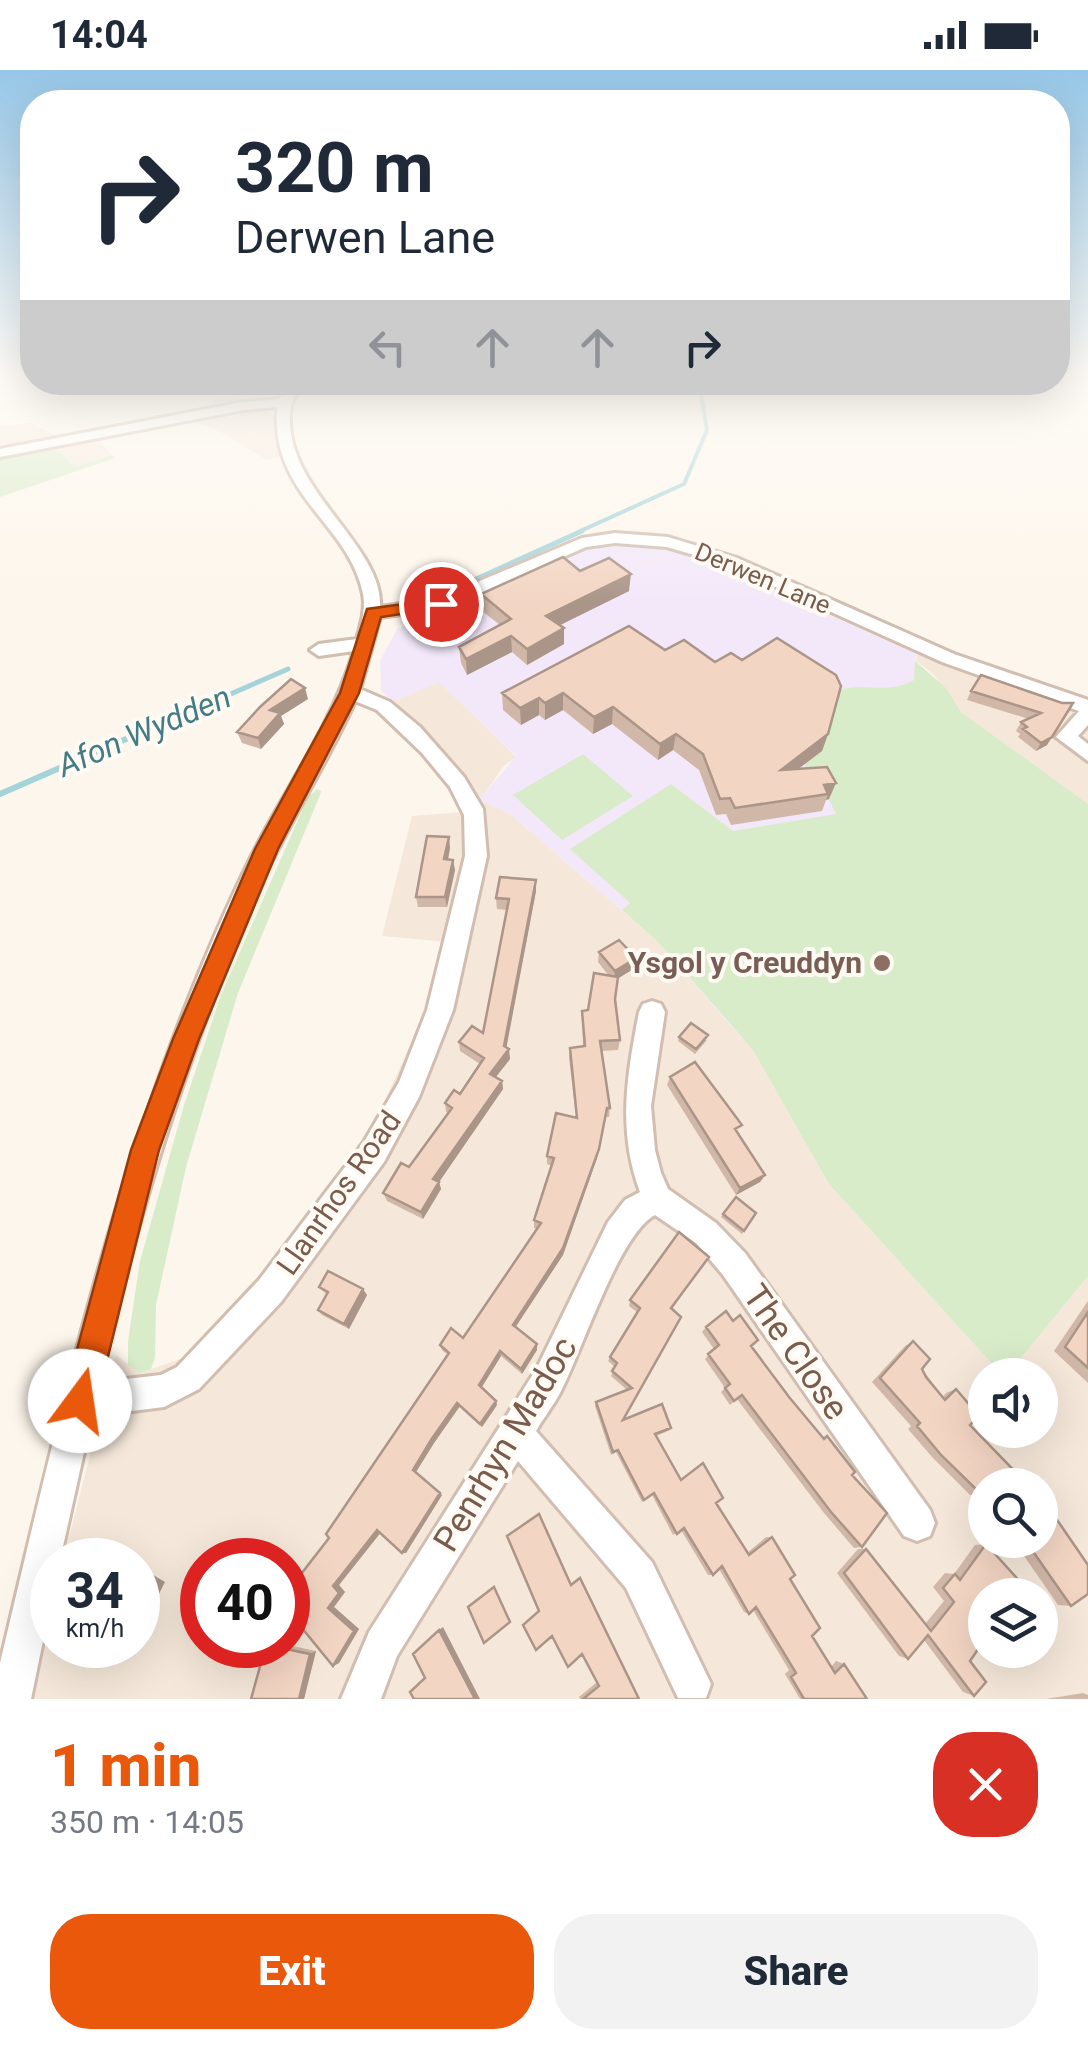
<!DOCTYPE html>
<html lang="en">
<head>
<meta charset="utf-8">
<style>
  body { margin:0; font-family:Roboto,sans-serif; background:#f2f2f3; color:#1f2937; height:100vh; display:flex; flex-direction:column; font-size:38px; white-space:nowrap }
  * { box-sizing:border-box; margin:0 }
  p { font-size:32px; color:#747a83 }
  .icon { flex:none; width:55px; height:55px; fill:none; stroke:currentColor; stroke-width:2; stroke-linecap:round; stroke-linejoin:round }
  .map { position:relative; height:1629px; overflow:hidden }
  .drawer { display:flex; flex-direction:column; background:#fff; flex:1 }
  .drawer>* { flex:none }
  .hud { position:absolute; left:20px; top:20px; width:1050px; height:305px; border-radius:40px; box-shadow:0 10px 40px #0002; background:#fff; color:#1f2937; overflow:hidden }
  .fabs { position:absolute; left:968px; top:1288px; display:grid; gap:20px }
  .fabs a { display:grid; place-items:center; width:90px; height:90px; border-radius:50%; background:#fff; box-shadow:0 10px 40px #0002; font-size:50px }
  .speed { position:absolute; left:30px; top:1468px; display:flex; gap:20px; font-size:50px; font-weight:700; text-align:center }
  .speed>* { display:grid; place-content:center; width:130px; height:130px; border-radius:50%; background:#fff; box-shadow:0 10px 40px #0002; line-height:1 }
  .speed small { font-size:25px; font-weight:400 }
  .speed .limit { border:15px solid #d22; background:#fff; color:#111 }
  .pin { position:absolute; display:grid; place-items:center; width:85px; height:85px; color:#fff; margin:-42px; border:5px solid #fff; border-radius:50%; box-shadow:0 2px 10px #0007 }
  .me { position:absolute; width:110px; margin:-55px; rotate:14deg; stroke-linejoin:round; filter:drop-shadow(0 0 8px #0008) }
  .turn { display:flex; align-items:center; gap:35px; height:210px; padding:0 50px; font-size:45px }
  .turn .icon { width:130px; height:130px; stroke-width:2.5 }
  .turn b { display:block; font-size:70px; line-height:85px }
  .lanes { display:flex; align-items:center; height:95px; padding:0 50px; background:#0003; justify-content:center; gap:50px; direction:ltr }
  .lanes .off { opacity:.35 }
  .round { display:grid; place-items:center; flex:none; width:105px; height:105px; border-radius:40px; background:#f2f2f3 }
  .overview { display:flex; align-items:center; justify-content:space-between; height:170px; padding:0 50px }
  h1 { font-size:60px; font-weight:800; line-height:75px; color:#ea580c }
  .primary-button { display:flex; gap:20px; margin-top:auto; padding:20px 50px }
  .primary-button a { flex:1; height:115px; border-radius:40px; background:#ea580c; color:#fff; font-size:40px; font-weight:800; line-height:115px; text-align:center }
  .primary-button a+a { background:#f2f2f3; color:#1f2937 }
  .status { display:flex; justify-content:space-between; align-items:center; height:70px; padding:0 50px; background:#fff; direction:ltr }
  .status svg { height:28px; fill:currentColor }
  .map>svg:first-child { display:block }
</style>
</head>
<body>
<div class="status"><b>14:04</b><svg viewBox="0 0 49 12"><path d="M0 12V9h3v3zM5 12V6h3v6zM10 12V3h3v9zM15 12V0h3v12zM26 1h20v11H26zM47 4h2v5h-2z"/></svg></div>
<div class="map">
<svg width="1088" height="1629" viewBox="0 0 1088 1629">
  <rect width="100%" height="100%" fill="#fdf6ec"/>
  <path fill="#f5e8da" fill-rule="evenodd" d="M220,313h70l-12,11 -67,13 12,-22z
    M252,337h11l10,7 8,43 -14,3 -50,-30 -26,-9z
    M31,353l33,17 -64,11v-25z
    M97,368l15,17 -38,12 -19,-21z
    M917,584l31,4 140,49v98l-127,-93 -27,-37 -18,-14z
    M439,611l77,76 -12,9 -24,34 29,13 147,127 98,112 75,132 173,191h-17v55h55v-55h-33l81,-99v423h-1061l25,-98v44h86v-85h-75l53,-205 24,18 60,-21 113,-134 58,-86 56,-125 20,-65 -65,-6 30,-120 52,-4 -10,-22 -70,-74 1,-8 7,-6zM985,1415h55v55h-55zM202,1490h86v85h-86zM985,1525h55v55h-55z"/>
  <path fill="#f3e8fa" d="M638,475l51,7 228,102 -2,7 31,27 15,24 127,92v472l-81,99h-5l-173,-191 -75,-132 -98,-112 -147,-127 -30,-13 37,-44 -77,-74 -47,20 -11,-11 -1,-30 17,-32 188,-80z"/>
  <path fill="#d8ecc9" d="M55,376l19,21 38,-12 3,3 -115,39v-44z
    M915,591l31,27 15,24 127,92v472l-81,99h-5l-173,-191 -75,-132 -25,-30 -73,-82 -34,-30 8,-7 -60,-54 101,-65 62,47 103,-17 -15,-30h-9l-7,-19 33,-75c27,-8 50,5 76,-10z
    M583,684l50,42 -71,44 -49,-45z
    M317,719l4,2 -1,4 -82,198 -52,174 -30,138 -1,53 -4,11 -11,4 -12,-8v-24l12,-80 44,-156 37,-110 87,-198z"/>
  <g fill="none" stroke-linecap="round" stroke-linejoin="round">
    <path stroke="#a5d3da" stroke-width="4" d="M576,463l108,-49 23,-54 -8,-48"/>
    <path stroke="#a5d3da" stroke-width="5" d="M443,524l139,-63
      M143,662l145,-63"/>
    <path stroke="#a5d3da" stroke-width="6" d="M0,724l149,-65"/>
    <g stroke="#d1beb0" stroke-width="6">
      <path id="minor" d="M291,312h13c-14,17 -16,31 -13,52 10,65 93,118 89,173l57,-8 145,-61 33,-5 53,4 69,21 217,96 134,46v25l-10,11 10,8v17l-32,-24 23,-26 -137,-49 -217,-98 -58,-17 -52,-4 -29,4 -139,61 -67,9 -20,72 30,13 30,25 44,50 19,32 4,47 -34,154 -34,87 -35,65 -103,140 -82,87 -35,18 -72,9 -32,144h-8v37l-21,102h-31v-36c54,-227 105,-453 191,-670 23,-57 47,-113 76,-166 32,-58 68,-112 87,-176l-35,5 -9,-6 9,-6 38,-5c4,-14 9,-30 6,-45 -14,-71 -93,-98 -86,-187l-34,3 -243,47v-8l243,-47 36,-3zM355,631l22,9 45,43 28,34 14,28 1,41 -38,154 -28,72 -35,60 -105,138 -82,87 -16,8 -62,7c38,-165 88,-329 156,-485 29,-68 70,-129 100,-196z
        M652,931l9,3 4,8 -14,94 4,44 6,23 7,16 48,34 29,30 185,257 5,13 -5,13 -13,5 -13,-5 -181,-261 -27,-32 -41,-28c-36,19 -73,136 -94,176 -7,14 -17,26 -25,40l116,131 59,122 -5,14h-28l-52,-110 -108,-127 -121,195 -16,43h-40l28,-67 168,-264 71,-146 17,-22 15,-8c-23,-62 -13,-117 -1,-180l4,-8z"/>
    </g>
    <use href="#minor" fill="#fff" fill-rule="evenodd"/>
  </g>
  <path fill="#d1b7a8" d="M580,501l49,20 -69,34 4,3v16l-37,21 -15,-13 -45,23 -6,-12 -2,-16 41,-22 -18,-14 -1,-17z
    M665,580l50,12 113,72 -6,17 -23,17 28,-1 2,32 -3,1 -4,11 -91,14 -5,-11 -10,1 -17,-45 -26,-20 -15,10 -46,-36 -19,10 -30,-24 -18,10 -6,-5 -18,10 -18,-15 -1,-17z
    M971,621l91,12 -15,42 -11,6 -18,-14 2,-3 -4,-3 5,-9 8,-3 -62,-19z
    M308,629l-27,17 3,8 -23,25 -19,-6 -5,-11z
    M450,778l-2,11 7,11 -8,37h-29l-2,-10z
    M536,821l-30,156 4,12 -14,18 6,4 1,8 -64,93 2,7 -18,30 -36,-18 -4,-8 26,-26 39,-54 -2,-1 -1,-9 15,-9 20,-30 -20,-13 -1,-9 24,-9 24,-123 -10,-1 -1,-11z
    M599,882l37,6 -1,10 -17,10 -3,22 5,40 -2,10 -16,1 8,57 -1,9h-3l-9,41 -34,97 -48,72 22,17v6l-15,24 -21,-18 -20,32 15,13 1,4 -15,22 -22,-21 -26,37 -18,29 26,23 -36,58h-4l-22,-20 -41,52 6,7 -11,15 25,22 -20,34 -6,3 -4,-128 119,-183 -6,-5 -2,-5 23,-7 74,-109 -3,-1v-8l18,-54 -5,-2v-8l29,-39 -7,-59 1,-10 13,-2 -1,-35 6,-1 21,-34 -11,-14z
    M679,967l28,3 -12,14 -17,-13z
    M670,1007l68,56 27,42 -5,7 -24,13 -69,-110z
    M756,1143l-14,21 -21,-17 2,-3z
    M709,1187l-37,52 -49,111 48,8 -3,3 -12,5 24,44 36,23 31,50 19,-16h6l40,99 19,31 5,-6 8,3 23,35h-67l-15,-25 4,-4 -36,-60 -4,4 -5,-2 -25,-43 -6,6h-5l-27,-45 -8,5 -21,-40 -10,7 -26,-50 -5,3 -16,-49 1,-4 31,-12 -16,-14 4,-9 -7,-6 29,-49 -8,-6 1,-6z
    M319,1217l48,8 -18,34 -27,-14 -4,-5 8,-16z
    M1088,1231v82l-34,-32z
    M706,1257l45,20 38,50 34,41 4,-2 25,39 10,72 -8,1 -30,-35 -87,-114 -7,6 -9,-13 4,-4 -20,-29 9,-10 -12,-17z
    M913,1271l9,28 21,28 3,-4 10,-4 14,36 15,60v15l-5,-6 -10,1 -38,-38 -24,-28 3,-3 -39,-44 33,-36z
    M1013,1470h27l31,66 -13,-1z
    M986,1474l-16,117 4,35 -11,-4 -39,-52 -16,19 -9,-3 -62,-83 21,-24h8l59,75 19,-23 -11,-14 12,-14 9,1 21,-29z
    M579,1507l1,1 59,121h-59l-1,-2 18,-15 -15,-28 -30,-18 -29,-11z
    M266,1575h22l28,6 -12,48z
    M1083,1623l5,2v4h-42z"/>
  <path fill="#aa9588" d="M631,504l-2,17 -83,41v-16z
    M564,558v16l-37,21v-16z
    M511,566l1,16 -45,23 -1,-16z
    M305,618l3,11 -27,17 3,8 -23,25 -3,-11 12,-28z
    M563,623v17l-18,10v-17z
    M539,628v17l-18,10 -1,-17z
    M613,637l-1,17 -19,10 1,-17z
    M676,664l-3,16 -15,10 2,-16z
    M828,664l-6,17 -46,35 5,-16z
    M1052,667l-5,8 -11,6 5,-8z
    M836,713l-7,16 -3,1 2,-6 -4,-9z
    M449,767l1,11 -4,22 -2,-11z
    M453,790l2,10 -8,37 -2,-10z
    M536,810v11l-31,164 -1,-9z
    M636,888l-1,10 -21,13 1,-10z
    M509,979l1,10 -19,24 -1,-9z
    M502,1011l1,8 -64,93 2,7 -18,30 -2,-7 12,-33z
    M607,1038l-10,50 -34,97 -50,76v-6z
    M765,1105l-5,7 -24,13 4,-7z
    M363,1219l4,6 -18,34 -5,-5z
    M537,1274v6l-15,24 -1,-5z
    M500,1281l1,5 -21,34 -1,-5z
    M496,1331l1,4 -15,22 -2,-3z
    M457,1333l3,3 -26,37 -18,29 26,23 -36,58h-4l11,-83 18,-30z
    M377,1460l5,1 -43,54 6,7 -11,15 25,22 -20,34 -6,3 -5,-58 5,-22z
    M138,1496l27,16 -24,47 -3,1z
    M443,1557l37,72h-5l-36,-69z
    M316,1581l-12,48h-5l11,-45z"/>
  <path fill="#f3d5c3" stroke="#aa9588" stroke-width="2.5" d="M563,487l17,14 29,-13 22,16 -85,42 18,12 -37,21 -16,-13 -45,23 -7,-12 52,-28 -30,-25z
    M629,556l36,24 19,-10 31,22 16,-9 11,7 35,-22 59,37 5,11 -13,48 -47,36 46,-3 9,16 -12,2 4,9 -93,14 -5,-10 -10,1 -17,-45 -27,-20 -16,10 -47,-37 -19,10 -31,-24 -18,10 -6,-5 -19,10 -18,-15z
    M981,605l81,28h11l-21,34 -11,6 -18,-14 4,-2 -6,-5 20,-9 -70,-22z
    M291,609l14,9 -35,22 10,3 -22,25 -21,-6 23,-25z
    M427,766l22,1 -5,22 9,1 -8,37h-29z
    M500,807l36,3 -32,166 5,3 -19,25 12,7 -69,98 6,3 -18,30 -38,-19 18,-30 8,4 43,-59 -7,-5 9,-13 6,4 24,-36 -25,-16 13,-16 11,7 26,-134 -13,-1z
    M619,870l17,18 -21,13 -16,-19z
    M594,903l24,4 -3,22 5,41 -20,1 10,67h-3l-8,41 -36,99 -50,77 24,19 -16,25 -21,-18 -21,34 17,16 -16,23 -23,-21 -26,37 -18,30 27,23 -38,60 -25,-23 -44,56 6,7 -11,15 26,23 -21,35 -45,-55v-20l41,-53 -3,-4 123,-181 -9,-8 11,-17 12,10 78,-115 -7,-3 20,-62 -7,-2 9,-43 21,5 -7,-70 15,-2 -3,-35 6,-1z
    M691,953l17,12 -12,14 -17,-12z
    M695,992l47,63 -7,4 30,46 -25,13 -70,-111z
    M736,1127l20,16 -12,18 -21,-17z
    M679,1162l30,25 -38,51 10,9 -58,103 39,-16 9,24 -16,6 26,46 22,-17 20,35 -7,5 33,52 23,-18 23,38 -5,4 30,49 -8,8 23,37 9,-9 23,35h-63l-13,-22 5,-4 -40,-66 -7,7 -27,-48 -9,9 -29,-47 -7,6 -23,-41 -10,7 -26,-50 -5,2 -17,-50 36,-14 -20,-17 5,-8 -7,-6 30,-49 -10,-8z
    M328,1201l35,18 -19,35 -26,-14 10,-18 -9,-5z
    M726,1241l7,10 7,-6 18,25 -7,6 38,51 35,42 3,-3 28,36 -3,3 35,38 -25,34 -31,-35 -89,-117 -8,6 -9,-13 5,-4 -22,-30 11,-9 -13,-18z
    M1088,1242v56l-23,-21z
    M913,1271l17,18 -8,10 4,8 19,23 11,-11 23,27 -9,9 58,60h-43l-4,9 -40,-39 -24,-29 3,-3 -40,-45z
    M1040,1425l48,70v29l-17,12 -46,-66h15z
    M539,1444l32,71 9,-7 59,121h-56l16,-13 -17,-32 -14,13 -16,-31 -16,14 -13,-25 16,-14 -32,-75z
    M986,1474l37,41 -8,10h-30v44l-15,22 16,21 -12,14 -46,-61 -20,24 -64,-86 22,-24 65,82 23,-29 -11,-14 12,-14 5,6z
    M138,1502l17,10 -17,35z
    M494,1517l16,35 -26,21 -16,-36z
    M439,1560l36,69h-61l-4,-7 15,-14 -12,-24z
    M266,1575l44,9 -11,45h-48z"/>
  <linearGradient id="sky" x2="0" y2="1"><stop stop-color="#97c7e8"/><stop offset="0.57" stop-color="#fefbf6"/><stop offset="1" stop-color="#fefbf6" stop-opacity="0"/></linearGradient>
  <rect width="1088" height="533" fill="url(#sky)"/>
  <path fill="#ea580c" stroke="#983908" stroke-width="2.5" d="M441,529l9,5 -3,3 -66,10 -22,76 -81,156 -79,190 -40,111 -62,251 -5,12 -12,5 -12,-5 -5,-12 68,-251 42,-111 82,-190 85,-156 27,-84z"/>
  <circle fill="#8d6e63" stroke="#fffaf3" stroke-width="4" cx="882" cy="893" r="10"/>
  <g text-anchor="middle" stroke-width="8" stroke-linejoin="round" paint-order="stroke">
    <g font-size="25" fill="#7a5c4d" stroke="#fffaf3">
      <text transform="translate(763 508) rotate(23)" y="9">Derwen Lane</text>
    </g>
    <g font-size="30" font-weight="bold" fill="#785e54" stroke="#fffaf3" text-anchor="end">
      <text x="862" y="903">Ysgol y Creuddyn</text>
    </g>
    <g font-size="30" fill="#7a5c4d" stroke="#fffaf3">
      <text transform="translate(339 1123) rotate(-55)" y="10">Llanrhos Road</text>
    </g>
    <g font-size="32" font-style="italic" fill="#437c86" stroke="#fffaf3">
      <text transform="translate(144 661) rotate(-23)" y="11">Afon Wydden</text>
    </g>
    <g font-size="35" fill="#7a5c4d" stroke="#fffaf3">
      <text transform="translate(796 1282) rotate(55)" y="12">The Close</text>
      <text transform="translate(505 1374) rotate(-59)" y="12">Penrhyn Madoc</text>
    </g>
  </g>
</svg>
<div class="fabs">
<a><svg class="icon" aria-label="sound" viewBox="0 0 24 24"><path d="M4 9h4l5-4v14l-5-4H4zM17 9q2 3 0 6"/></svg></a>
<a><svg class="icon" aria-label="search" viewBox="0 0 24 24"><circle cx="10" cy="10" r="6"/><path d="M15 15l6 6"/></svg></a>
<a><svg class="icon" aria-label="layers" viewBox="0 0 24 24"><path d="M12 4l9 5-9 5-9-5zM3 14l9 5 9-5"/></svg></a>
</div>
<div class="speed"><div>34<small>km/h</small></div><div class="limit">40</div></div>
<div class="pin" style="left:441px;top:534px;background:#d93025"><svg class="icon" aria-label="arrive" viewBox="0 0 24 24"><path d="M6 21V4h12l-3 4 3 4H6"/></svg></div>
<svg class="me" style="left:80px;top:1331px" viewBox="-20 -20 40 40"><circle r="19" fill="#fff"/><path d="M0-13L10 11 0 6-10 11z" fill="#ea580c"/></svg>
<div class="hud">
<div class="turn"><svg class="icon" aria-label="right" viewBox="0 0 24 24"><path d="M7 20v-9h11M14 6l5 5-5 5"/></svg><div><b>320 m</b>Derwen Lane</div></div>
<div class="lanes"><svg class="icon off" aria-label="left" viewBox="0 0 24 24"><path d="M17 20v-9H6M10 6l-5 5 5 5"/></svg><svg class="icon off" aria-label="ahead" viewBox="0 0 24 24"><path d="M12 20V5M6 11l6-6 6 6"/></svg><svg class="icon off" aria-label="ahead" viewBox="0 0 24 24"><path d="M12 20V5M6 11l6-6 6 6"/></svg><svg class="icon" aria-label="right" viewBox="0 0 24 24"><path d="M7 20v-9h11M14 6l5 5-5 5"/></svg></div>
</div>
</div>
<section class="drawer">
<div class="overview"><div><h1>1 min</h1><p>350 m · 14:05</p></div><a class="round" style="background:#d93025;color:#fff"><svg class="icon" aria-label="close" viewBox="0 0 24 24"><path d="M6 6l12 12M18 6L6 18"/></svg></a></div>
<div class="primary-button"><a>Exit</a><a>Share</a></div>
</section>
</body>
</html>
